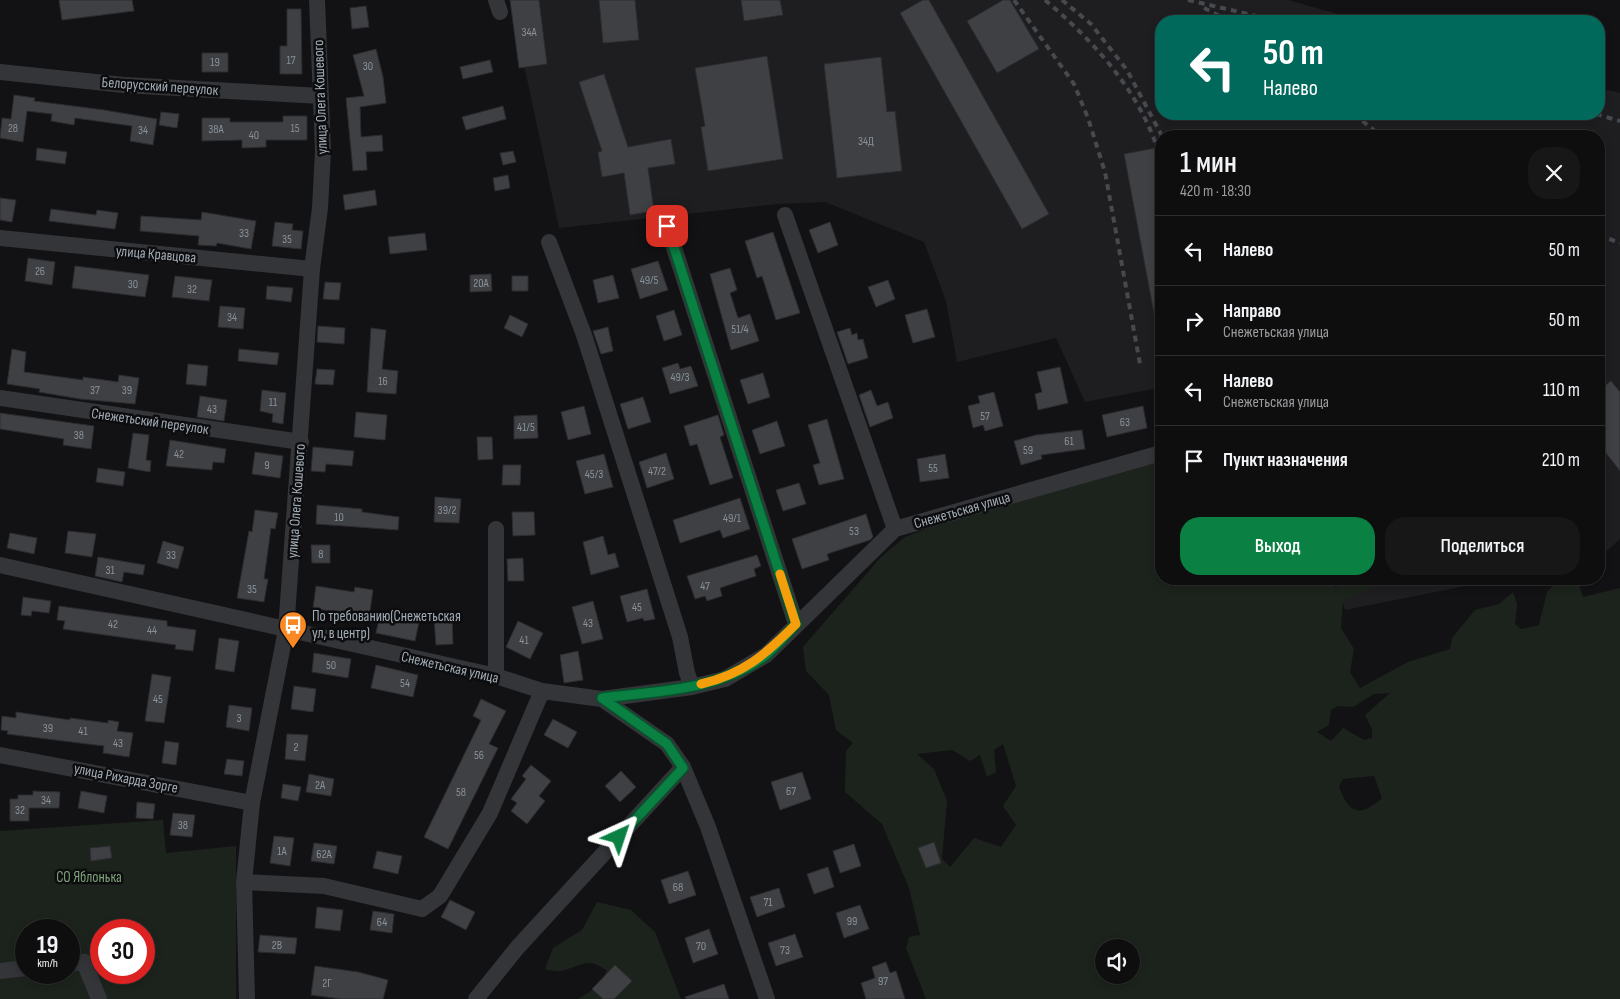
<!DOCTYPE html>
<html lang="ru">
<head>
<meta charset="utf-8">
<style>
  body { margin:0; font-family:"Sofia Sans Condensed",sans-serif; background:#171718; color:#f1f3f6; height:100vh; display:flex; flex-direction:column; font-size:19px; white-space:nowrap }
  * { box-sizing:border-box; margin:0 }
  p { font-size:16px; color:#9b9c9e }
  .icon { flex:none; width:28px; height:28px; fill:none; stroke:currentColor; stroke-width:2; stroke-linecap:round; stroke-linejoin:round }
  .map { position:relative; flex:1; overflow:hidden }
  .drawer { position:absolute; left:1155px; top:130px; width:450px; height:455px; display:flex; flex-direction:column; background:#0e0e0f; border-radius:20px; box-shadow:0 2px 8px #0003,0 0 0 1px #2e2e2f }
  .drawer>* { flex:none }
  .hud { position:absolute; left:1155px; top:15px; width:450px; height:105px; border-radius:20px; box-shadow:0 2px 8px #0003,0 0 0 1px #2e2e2f; background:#00695c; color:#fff; overflow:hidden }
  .controls { position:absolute; left:1095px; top:939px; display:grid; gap:10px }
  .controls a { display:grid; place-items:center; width:45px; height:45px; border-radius:50%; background:#0e0e0f; box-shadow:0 2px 8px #0003,0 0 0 1px #2e2e2f; font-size:25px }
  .speed { position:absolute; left:15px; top:919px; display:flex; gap:10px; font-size:25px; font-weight:700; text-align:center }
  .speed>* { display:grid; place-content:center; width:65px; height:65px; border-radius:50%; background:#0e0e0f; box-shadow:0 2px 8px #0003,0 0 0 1px #2e2e2f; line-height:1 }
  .speed small { font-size:12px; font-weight:400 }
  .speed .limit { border:8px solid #d22; background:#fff; color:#111 }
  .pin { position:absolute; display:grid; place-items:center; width:42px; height:42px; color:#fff; margin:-21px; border-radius:10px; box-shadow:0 2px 8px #0006 }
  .me { position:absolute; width:55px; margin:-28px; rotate:42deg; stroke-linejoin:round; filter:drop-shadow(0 0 4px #0008) }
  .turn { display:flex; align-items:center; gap:18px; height:105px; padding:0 25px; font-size:22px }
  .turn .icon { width:65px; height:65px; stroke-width:2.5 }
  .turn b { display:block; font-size:35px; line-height:42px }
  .round { display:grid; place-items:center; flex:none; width:52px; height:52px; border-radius:20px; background:#171718 }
  .overview { display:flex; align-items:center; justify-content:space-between; height:85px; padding:0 25px }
  h1 { font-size:30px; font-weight:600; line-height:38px }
  .cta { display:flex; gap:10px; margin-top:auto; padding:10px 25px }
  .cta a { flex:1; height:58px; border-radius:20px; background:#0b8043; color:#fff; font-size:20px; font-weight:600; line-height:58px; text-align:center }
  .cta a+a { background:#171718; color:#f1f3f6 }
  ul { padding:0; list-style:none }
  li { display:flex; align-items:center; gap:15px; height:70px; padding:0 25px; border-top:1px solid #2e2e2f }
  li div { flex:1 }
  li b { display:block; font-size:19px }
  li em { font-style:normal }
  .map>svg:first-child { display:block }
</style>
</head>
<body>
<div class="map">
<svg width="1620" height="999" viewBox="0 0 1620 999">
  <rect width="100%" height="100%" fill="#121214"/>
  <path fill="#1e1e21" d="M510,0h778l75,21h-202v93h438v-26l21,5v446l-21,19v-422h-438v266l-3,-14 -73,14 -29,-64 -99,24 -11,-61 -22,-59 -99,-40 -47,2 -219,24z
    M1335,579h166l-156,31z"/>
  <path fill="#1c231c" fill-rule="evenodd" d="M1161,453v126h170l4,8 33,-8h21l-9,6 -37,15 -2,28 13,21 -4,23 10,16 48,-26 42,-13 2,-11 23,-28 24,-6 14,-12 4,12 -2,20 6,5 18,-4 8,-33 11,-12 19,-1 6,18 37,-9v411h-694l-20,-51 3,-11 11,-2 -11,-47 -27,-64 -37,-32 1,-41 7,-8 -17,-13 -7,-35 -23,-24 -3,-24 78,-90 24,-20 154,-59zM1390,693l-25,22 7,14v9l-8,2 -21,-12 -12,13 -14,-9 12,-7 2,-15 7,-4 15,1 21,-13zM1003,744l13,42 -13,20 13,19 -15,22 -27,-9 -24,29 -8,-8 5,-58 -13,-32 -17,-15 35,-4 18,11 10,-6 7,22 9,-5 -2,-22zM1374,776l8,22c-22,20 -34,16 -43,-12l4,-7zM1104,948h27v27h-27z
    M163,820l3,33 70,-7v153h-236v-168zM26,930h43v42h-43zM101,930h43v42h-43z
    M597,902l34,8 24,22 26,67h-103l27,-17 1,-12c-20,-14 -25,-3 -45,1 -5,1 -11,-1 -16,-2l8,-21 29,-18z"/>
  <path fill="#3e4044" stroke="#2c2c30" d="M59,0h73l2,11 -72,9z
    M510,0h29l8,64 -28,4z
    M599,0h36l4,40 -36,3z
    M741,0h39l3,15 -39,6z
    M923,0h6l120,214 -27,15 -122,-216z
    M1003,0h7l29,49 -42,24 -30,-52z
    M366,6l3,21 -17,2 -2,-21z
    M287,9h14l1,65h-22v-28h7z
    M376,49l7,28 3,26 -26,4 1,30 21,-2 1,16 -17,1 1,18 -14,1 -7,-73 18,-2 -11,-41z
    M202,53h26v19h-26z
    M767,56l16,103 -75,12 -7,-44 4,-1 -10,-58z
    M881,57l6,55 8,-1 7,60 -65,7 -13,-114z
    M490,60l3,12 -30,7 -3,-12z
    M604,74l24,73 43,-8 4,25 -27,4 6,43 -24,4 -6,-42 -22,4 -4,-25 4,-1 -23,-69z
    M14,95l21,3 -1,3 70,9 53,9 -4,26 -23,-4 2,-15 -57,-8 -1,7 -23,-4 1,-7 -25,-3 -4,31 -23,-4 2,-20 9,1z
    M503,106l3,13 -40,11 -4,-13z
    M161,112l18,2 -2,14 -18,-3z
    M283,116h24v24h-41v7l-24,1v-8l-40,1v-23h28v4h53z
    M1161,147v177h-5l-32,-170z
    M37,148l30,4 -2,12 -29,-4z
    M513,151l3,11 -13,3 -3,-12z
    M508,175l2,13 -15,3 -2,-13z
    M375,190l2,15 -32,5 -2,-15z
    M0,198l16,2 -4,22 -12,-2z
    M51,209l45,6 1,-5 21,3 -3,16 -66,-8z
    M202,212l54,9 -5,28 -34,-6 -1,3 -18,-1 1,-9 -59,-5 1,-15 60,4z
    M275,222l18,2 -1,6 11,1 -2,18 -29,-3z
    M830,222l8,23 -20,8 -9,-23z
    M773,232l27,81 -24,7 -14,-44 -5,2 -12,-37z
    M425,233l2,17 -37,4 -2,-17z
    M28,258l27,4 -3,23 -27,-4z
    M658,261l10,29 -28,9 -9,-30z
    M75,266l74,9 -4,22 -73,-9z
    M730,268l7,22 -7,3 8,25 12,-4 9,27 -28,9 -21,-76z
    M491,274l1,17 -22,1v-17z
    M613,275l6,23 -21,5 -5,-23z
    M175,276l37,4 -3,21 -37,-4z
    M512,276h16v15h-16z
    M888,280l7,19 -19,8 -8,-20z
    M325,282l16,1 -2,17 -16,-1z
    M267,286l26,2 -2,14 -25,-3z
    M220,306l25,2 -2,21 -25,-2z
    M927,309l8,28 -22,6 -8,-28z
    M674,310l8,25 -18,6 -8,-25z
    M510,315l18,9 -6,13 -18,-9z
    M318,326l27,2 -1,16 -27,-2z
    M608,327l5,24 -12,3 -8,-23z
    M371,328l15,2 -4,39 16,2 -2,23 -29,-2z
    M850,328l2,7 5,-2 1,7 5,-1 5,19 -20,6 -11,-32z
    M12,349l14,3 -2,20 59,8v-3l35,5 1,-7 20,3 -4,26 -55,-5 -41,-7 1,-3 -33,-5z
    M239,349l40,4 -2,12 -39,-4z
    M678,363l2,6 11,-3 7,20 -28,8 -8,-26z
    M188,364l20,2 -2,20 -20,-2z
    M1060,367l8,36 -30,7 -3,-16 7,-2 -5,-20z
    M317,369l18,1 -2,15 -18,-1z
    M763,373l7,24 -22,7 -8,-24z
    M1611,381l9,11v79l-21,-27v-54z
    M262,390l24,3 -3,31 -11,-2 1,-8 -13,-3z
    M871,390l6,16 11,-4 5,16 -23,9 -11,-32z
    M994,392l9,34 -18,5 -2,-6 -10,3 -5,-22 12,-3 -2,-7z
    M200,396l27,4 -3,21 -27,-4z
    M643,397l8,25 -23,7 -8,-25z
    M584,406l7,28 -23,6 -7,-28z
    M1143,406l4,22 -40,9 -5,-22z
    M356,412l31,3 -2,25 -31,-3z
    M0,413l94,13 -3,23 -28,-4 1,-6 -64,-10z
    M537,415l1,23 -24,1v-23z
    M718,415l6,20 -4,2 13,41 -23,7 -13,-41 -7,2 -6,-20z
    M827,419l17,60 -25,6 -6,-20 7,-2 -12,-38z
    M777,421l8,25 -25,8 -8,-24z
    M1082,430l3,19 -44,6 1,4 -21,6 -7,-24 22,-6z
    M133,433l16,2 -3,25 5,1 -1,11 -22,-4z
    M477,437h15l1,22 -15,1z
    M170,440l56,9 -2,14 -11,-1 -1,8 -46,-4z
    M313,447l41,4 -2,15 -26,-2 -1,8 -14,-1z
    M255,452l28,4 -3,22 -28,-4z
    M666,453l8,26 -27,9 -8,-26z
    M604,454l9,33 -28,7 -9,-33z
    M945,454l4,24 -29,4 -3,-23z
    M503,465h18l-1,20h-18z
    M98,468l27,4 -2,14 -27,-4z
    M799,483l7,21 -23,7 -7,-21z
    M435,497l26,2 -2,24 -25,-1z
    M740,498l10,31 -27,9 -3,-8 -40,13 -7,-23z
    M317,505l45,4v3l37,5 -1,13 -82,-6z
    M255,510l23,3 -3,16 -4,-1 -7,51h4l-4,23 -27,-4 12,-67 3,1z
    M512,512h22l1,23 -22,1z
    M866,514l7,23 -3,3 -43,14 2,6 -27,9 -10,-30z
    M68,531l28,3 -4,23 -27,-4z
    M10,533l27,5 -3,16 -27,-6z
    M603,536l5,19 7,-2 4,14 -28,8 -8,-33z
    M163,541l21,6 -6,22 -21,-6z
    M311,545h19v18h-18z
    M757,555l4,11 -7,3 2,7 -36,12 2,8 -15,5 -2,-5 -10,3 -8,-23z
    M98,557l47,8 -2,10 -19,-3 -2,10 -27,-6z
    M523,558l1,23h-16l-1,-22z
    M316,586l38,6 1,-5 18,3 -4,28 -56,-10z
    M647,589l8,30 -11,2 -1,-3 -16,4 -7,-26z
    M23,597l28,4 -2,12 -17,-2 -1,5 -10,-1z
    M593,601l10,38 -21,5 -10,-37z
    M59,606l108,15v5l29,4 -3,21 -18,-2 1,-4 -113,-16 2,-8 -8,-1z
    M380,615l39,7 -4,19 -39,-8z
    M452,617l1,27 -17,1 -2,-27z
    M518,621l25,12 -13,26 -24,-12z
    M219,638l20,3 -5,31 -19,-3z
    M578,651l5,29 -19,3 -4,-28z
    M314,653l37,6 -3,19 -36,-6z
    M376,665l42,10 -5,22 -42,-9z
    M152,674l19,3 -7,46 -19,-2z
    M294,686l22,3 -3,23 -22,-3z
    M481,699l25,12 -17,33 9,4 -50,101 -24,-12 57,-117 -8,-4z
    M229,705l23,3 -3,23 -23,-4z
    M16,712l54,8v-2l38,5v-3l11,2 -2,9 16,2 -4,24 -26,-4 1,-7 -97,-12 1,-3 -7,-1 1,-14 14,2z
    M553,719l24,13 -9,16 -24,-13z
    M287,734l21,1 -3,26 -20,-2z
    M165,741l14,2 -3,22 -14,-2z
    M227,759l17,2 -2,15 -18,-2z
    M531,765l20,16 -12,15 6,5 -18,23 -16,-13 6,-8 -6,-4 15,-20 -4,-3z
    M621,771l15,16 -16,15 -15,-16z
    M802,772l9,27 -31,11 -9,-28z
    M309,774l25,5 -3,17 -25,-4z
    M283,784l18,3 -3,14 -17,-3z
    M33,791l27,1 -1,16h-30v13h-19v-22h8v-4h15z
    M81,791l26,5 -3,17 -26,-5z
    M137,802l18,2 -2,15 -17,-1z
    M173,813l22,2 -3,22 -22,-2z
    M274,836l20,2 -4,28 -20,-3z
    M934,842l7,21 -15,5 -8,-20z
    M314,843l23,3 -3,18 -23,-3z
    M854,844l7,22 -21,7 -7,-22z
    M110,846l2,12 -21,3 -1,-13z
    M377,851l25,5 -4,18 -25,-6z
    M828,867l6,20 -20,7 -7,-20z
    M688,871l8,24 -27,9 -8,-24z
    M779,888l6,19 -28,10 -7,-20z
    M450,900l25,12 -9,18 -25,-13z
    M860,905l9,24 -25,9 -8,-25z
    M317,907l26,3 -3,21 -25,-3z
    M373,911l21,3 -2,19 -22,-3z
    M709,929l9,25 -25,9 -8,-25z
    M795,934l8,23 -27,9 -8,-23z
    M260,935l37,3 -2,16 -37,-2z
    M886,962l4,11 6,-2 9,28h-39l-5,-16 14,-5 -3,-11z
    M615,965l17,16 -18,18h-11l-11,-10z
    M315,966l43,6 30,8 -5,19h-42l-30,-4z
    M724,984l5,15h-43l-1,-2z"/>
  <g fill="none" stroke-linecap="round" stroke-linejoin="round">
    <path stroke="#333539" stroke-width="16" d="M496,0l4,12
      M0,72l124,13 197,11
      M785,215l110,314
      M667,226l129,398
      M0,238l312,31
      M549,242l35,93 96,302 7,36 5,14
      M0,398l301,44
      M0,565l496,111 46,15 60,8 90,-12 33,-8 41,-24 129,-126 266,-76
      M496,676v-147
      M602,699l65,45 16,23 25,60 59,172
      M0,755l252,48
      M244,882l80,4 98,23 18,-13 50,-83 52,-122
      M69,964l15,-2 15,37
      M0,971l26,-3
      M247,999l-3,-117 8,-79 34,-173 26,-361 8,-61 3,-57 -6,-151
      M476,999l41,-51 166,-181"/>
    <path stroke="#46494e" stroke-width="4" stroke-dasharray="6 5" stroke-linecap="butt" d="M1014,0l60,84 14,34 17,54 35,192
      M1045,0c51,43 98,95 116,160
      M1062,0l29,24 36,46 35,66
      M1188,0l90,21
      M1204,8l25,13
      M1354,114l27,22
      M1596,114l24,7
      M1599,235l21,8"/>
  </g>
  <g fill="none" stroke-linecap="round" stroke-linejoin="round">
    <g stroke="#07532c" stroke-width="12">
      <path id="route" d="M619,837l64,-69 -16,-24 -65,-46c55,-7 119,-7 165,-44 10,-9 20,-20 29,-30l-129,-398"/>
    </g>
    <use href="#route" stroke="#0b8043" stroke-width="9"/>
    <path stroke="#f59e0b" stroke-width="9" d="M701,684c43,-10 65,-30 95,-60l-16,-50"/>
  </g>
  <defs>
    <g id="bus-pin" transform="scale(1.4375)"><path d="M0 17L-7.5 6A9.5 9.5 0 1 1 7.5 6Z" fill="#fb8923" stroke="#0d0d0f"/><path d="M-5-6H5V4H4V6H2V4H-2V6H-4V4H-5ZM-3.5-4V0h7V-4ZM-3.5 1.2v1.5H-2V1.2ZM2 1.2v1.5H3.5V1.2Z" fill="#fff"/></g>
  </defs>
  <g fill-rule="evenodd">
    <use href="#bus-pin" x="293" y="625"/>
  </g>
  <g text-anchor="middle" stroke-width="5" stroke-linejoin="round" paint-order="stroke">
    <g font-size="12" fill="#899199">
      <text x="529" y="36">34А</text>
      <text x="291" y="64">17</text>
      <text x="215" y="66">19</text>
      <text x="368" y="70">30</text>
      <text x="13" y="132">28</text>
      <text x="295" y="132">15</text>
      <text x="216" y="133">38А</text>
      <text x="143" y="134">34</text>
      <text x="254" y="139">40</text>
      <text x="866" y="145">34Д</text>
      <text x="244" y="237">33</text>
      <text x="287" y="243">35</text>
      <text x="40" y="275">26</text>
      <text x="649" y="284">49/5</text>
      <text x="481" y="287">20А</text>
      <text x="133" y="288">30</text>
      <text x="192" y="293">32</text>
      <text x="232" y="321">34</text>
      <text x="740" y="333">51/4</text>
      <text x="680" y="381">49/3</text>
      <text x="383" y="385">16</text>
      <text x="95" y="394">37</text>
      <text x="127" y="394">39</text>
      <text x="273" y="406">11</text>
      <text x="212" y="413">43</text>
      <text x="985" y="420">57</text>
      <text x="1125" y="426">63</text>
      <text x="526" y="431">41/5</text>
      <text x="79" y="439">38</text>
      <text x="1069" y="445">61</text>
      <text x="1028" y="454">59</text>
      <text x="179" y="458">42</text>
      <text x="267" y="469">9</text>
      <text x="933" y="472">55</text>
      <text x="657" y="475">47/2</text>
      <text x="594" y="478">45/3</text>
      <text x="447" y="514">39/2</text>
      <text x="339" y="521">10</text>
      <text x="732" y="522">49/1</text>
      <text x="854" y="535">53</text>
      <text x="321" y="558">8</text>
      <text x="171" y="559">33</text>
      <text x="110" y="574">31</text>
      <text x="705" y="590">47</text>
      <text x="252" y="593">35</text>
      <text x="637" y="611">45</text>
      <text x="588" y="627">43</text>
      <text x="113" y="628">42</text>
      <text x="152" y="634">44</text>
      <text x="524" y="644">41</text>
      <text x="331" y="669">50</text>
      <text x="405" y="687">54</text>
      <text x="158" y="703">45</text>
      <text x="239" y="722">3</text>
      <text x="48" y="732">39</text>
      <text x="83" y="735">41</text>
      <text x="118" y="747">43</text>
      <text x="296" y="751">2</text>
      <text x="479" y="759">56</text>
      <text x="320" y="789">2А</text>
      <text x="791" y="795">67</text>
      <text x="461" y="796">58</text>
      <text x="46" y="804">34</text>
      <text x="20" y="814">32</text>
      <text x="183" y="829">38</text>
      <text x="282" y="855">1А</text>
      <text x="324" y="858">62А</text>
      <text x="678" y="891">68</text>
      <text x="768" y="906">71</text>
      <text x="852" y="925">99</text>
      <text x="382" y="926">64</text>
      <text x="277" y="949">2В</text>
      <text x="701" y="950">70</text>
      <text x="785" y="954">73</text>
      <text x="883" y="985">97</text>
      <text x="327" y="987">2Г</text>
    </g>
    <g font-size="15" fill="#a2acb5" stroke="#0d0d0f">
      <text transform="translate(160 86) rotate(4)" y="5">Белорусский переулок</text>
      <text transform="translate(320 97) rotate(-92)" y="5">улица Олега Кошевого</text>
      <text transform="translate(156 254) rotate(5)" y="5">улица Кравцова</text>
      <text transform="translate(150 421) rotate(8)" y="5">Снежетьский переулок</text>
      <text transform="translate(296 501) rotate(-86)" y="5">улица Олега Кошевого</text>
      <text transform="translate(962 510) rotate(-16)" y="5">Снежетьская улица</text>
      <text transform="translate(450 667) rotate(13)" y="5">Снежетьская улица</text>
      <text transform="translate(126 778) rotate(11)" y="5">улица Рихарда Зорге</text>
    </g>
    <g font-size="15" fill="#a2acb5" stroke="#0d0d0f" text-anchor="start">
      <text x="312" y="621">По требованию(Снежетьская<tspan x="312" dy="17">ул, в центр)</tspan></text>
    </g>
    <g font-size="15" fill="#7da178" stroke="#0d0d0f">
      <text x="89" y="882">СО Яблонька</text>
    </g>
  </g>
</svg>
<div class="controls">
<a><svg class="icon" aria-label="sound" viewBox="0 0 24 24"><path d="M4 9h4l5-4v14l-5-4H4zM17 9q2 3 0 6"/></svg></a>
</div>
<div class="speed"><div>19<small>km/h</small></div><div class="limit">30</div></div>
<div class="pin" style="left:667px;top:226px;background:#d93025"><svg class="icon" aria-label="arrive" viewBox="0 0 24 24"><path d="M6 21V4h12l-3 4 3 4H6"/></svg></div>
<svg class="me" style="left:619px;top:837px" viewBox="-20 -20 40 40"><path d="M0-17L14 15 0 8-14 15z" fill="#0b8043" stroke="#fff" stroke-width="4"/></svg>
<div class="hud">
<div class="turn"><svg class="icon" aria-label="left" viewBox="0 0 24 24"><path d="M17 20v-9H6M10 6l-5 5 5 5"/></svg><div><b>50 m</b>Налево</div></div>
</div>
<section class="drawer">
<div class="overview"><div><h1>1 мин</h1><p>420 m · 18:30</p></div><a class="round"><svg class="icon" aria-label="close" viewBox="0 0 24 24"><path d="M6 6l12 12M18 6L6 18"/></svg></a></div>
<ul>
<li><svg class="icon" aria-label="left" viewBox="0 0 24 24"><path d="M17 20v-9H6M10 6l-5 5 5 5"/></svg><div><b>Налево</b></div><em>50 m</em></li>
<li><svg class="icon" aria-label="right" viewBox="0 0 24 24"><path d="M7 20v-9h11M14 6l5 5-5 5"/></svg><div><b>Направо</b><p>Снежетьская улица</p></div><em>50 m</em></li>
<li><svg class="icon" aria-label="left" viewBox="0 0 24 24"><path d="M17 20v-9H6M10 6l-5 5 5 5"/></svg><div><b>Налево</b><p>Снежетьская улица</p></div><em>110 m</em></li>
<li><svg class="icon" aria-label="arrive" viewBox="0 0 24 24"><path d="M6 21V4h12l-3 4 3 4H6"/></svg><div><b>Пункт назначения</b></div><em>210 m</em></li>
</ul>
<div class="cta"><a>Выход</a><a>Поделиться</a></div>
</section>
</div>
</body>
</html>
